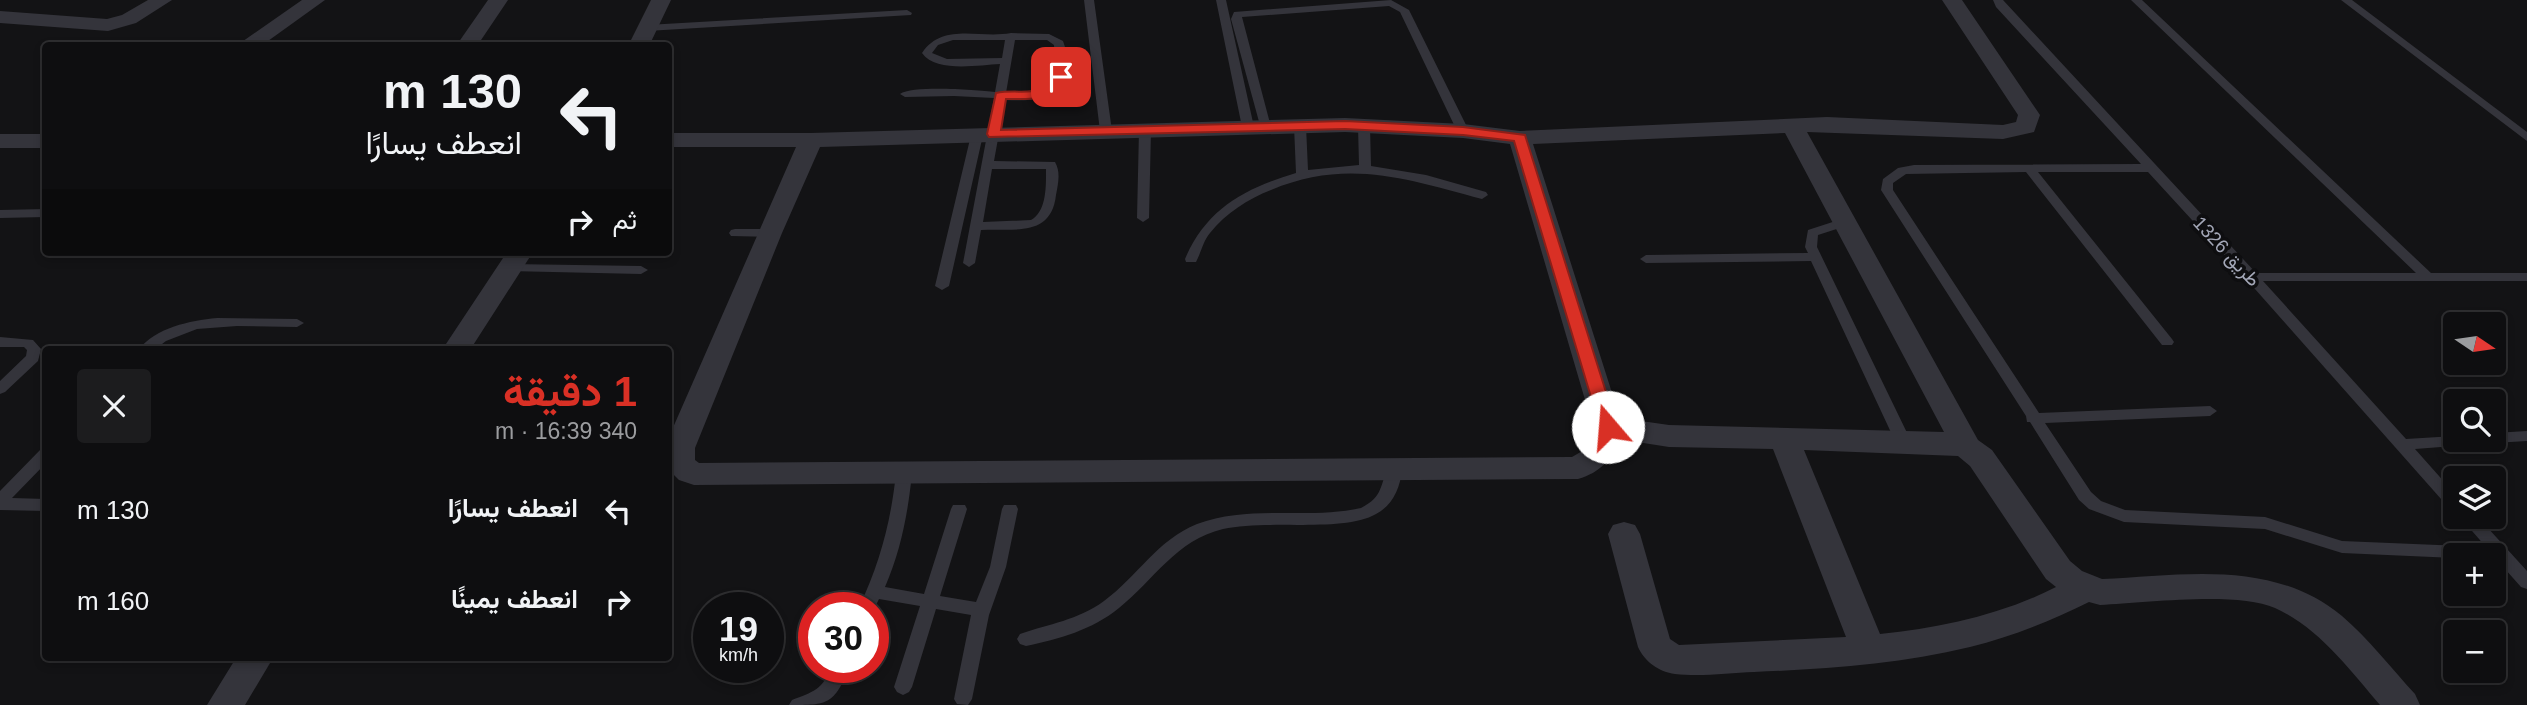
<!DOCTYPE html>
<html lang="ar">
<head>
<meta charset="utf-8">
<style>
  body { margin:0; font-family:Helvetica,Vazirmatn,sans-serif; background:#1c1c1e; color:#f1f3f6; direction:rtl; height:100vh; display:flex; flex-direction:column; font-size:26px; white-space:nowrap }
  * { box-sizing:border-box; margin:0 }
  p { font-size:23px; color:#9b9c9f }
  .icon { flex:none; width:38px; height:38px; fill:none; stroke:currentColor; stroke-width:2; stroke-linecap:round; stroke-linejoin:round }
  .map { position:relative; flex:1; overflow:hidden; direction:ltr }
  .details { position:absolute; left:42px; top:346px; width:630px; height:315px; display:flex; flex-direction:column; background:#0e0e10; border-radius:7px; box-shadow:0 4px 10px #0003,0 0 0 2px #2e2e30; direction:rtl }
  .details>* { flex:none }
  .banner { position:absolute; left:42px; top:42px; width:630px; height:214px; border-radius:7px; box-shadow:0 4px 10px #0003,0 0 0 2px #2e2e30; direction:rtl; background:#0e0e10; color:#f1f3f6; overflow:hidden }
  .needle { width:46px; rotate:103deg }
  .tools { position:absolute; left:2443px; top:312px; display:grid; gap:14px }
  .tools a { display:grid; place-items:center; width:63px; height:63px; border-radius:7px; background:#0e0e10; box-shadow:0 4px 10px #0003,0 0 0 2px #2e2e30; font-size:35px }
  .speed { position:absolute; left:693px; top:592px; display:flex; gap:14px; font-size:35px; font-weight:700; text-align:center }
  .speed>* { display:grid; place-content:center; width:91px; height:91px; border-radius:50%; background:#0e0e10; box-shadow:0 4px 10px #0003,0 0 0 2px #2e2e30; line-height:1 }
  .speed small { font-size:18px; font-weight:400 }
  .speed .limit { border:10px solid #d22; background:#fff; color:#111 }
  .pin { position:absolute; display:grid; place-items:center; width:60px; height:60px; color:#fff; margin:-30px; border-radius:14px; box-shadow:0 4px 10px #0006 }
  .me { position:absolute; width:77px; margin:-38px; rotate:342deg; stroke-linejoin:round; filter:drop-shadow(0 0 5px #0008) }
  .turn { display:flex; align-items:center; gap:24px; height:147px; padding:0 35px; font-size:32px }
  .turn .icon { width:91px; height:91px; stroke-width:2.5 }
  .turn b { display:block; font-size:49px; line-height:60px }
  .then { display:flex; align-items:center; height:66px; padding:0 35px; background:#0003; gap:14px; font-size:26px }
  .round { display:grid; place-items:center; flex:none; width:74px; height:74px; border-radius:7px; background:#1c1c1e }
  .overview { display:flex; align-items:center; justify-content:space-between; height:119px; padding:0 35px }
  h1 { font-size:42px; font-weight:700; line-height:52px; color:#d93025 }
  ul { padding:0; list-style:none }
  li { display:flex; align-items:center; gap:21px; height:91px; padding:0 35px }
  li div { flex:1 }
  li b { display:block; font-size:26px }
  li em { font-style:normal }
  .map>svg:first-child { display:block }
</style>
</head>
<body>
<div class="map">
<svg width="2527" height="705" viewBox="0 0 2527 705">
  <rect width="100%" height="100%" fill="#131315"/>
  <g fill="none" stroke-linecap="round" stroke-linejoin="round">
    <path fill="#34343b" fill-rule="evenodd" d="M1084,0h10l18,131 -6,3 -6,-3z
      M1216,0h10l28,127 -2,2h-8l-2,-2z
      M1391,0l18,10 60,121 -2,2h-8l-2,-2 -57,-119 -11,-6 -147,11 29,110 -2,2h-8l-30,-110 3,-7z
      M1993,0h10l253,273h160l-285,-273h11l289,273h96v8h-264l143,158 49,-3v3h39v-6l33,-2v10l-33,2 -7,-4 -7,5 -65,5 40,45v16l-6,-2 -202,-228 -99,-108h-110l134,167 2,3 -2,3h-10l-136,-173 -120,2 -13,9v7l146,223 171,-7 7,5 -7,5 -165,7 46,69 10,9 24,9 140,7 77,24 144,6 -27,-31h18l50,55v18l-6,-2 -24,-27h-3v-5h-39v3l-113,-5 -77,-24 -141,-7 -35,-13 -10,-9 -49,-78h-3l-1,-6 -145,-226 2,-11 15,-11 16,-3 227,-1 -145,-157z
      M2341,0h11l175,132v9z
      M907,10l5,3 -1,2 -264,16 -5,-3 5,-3z
      M1011,33l38,1 14,7 2,6v35c-16,19 -37,19 -60,18l-11,61 61,1c6,10 3,22 1,33 -5,43 -42,33 -75,35l-6,33 -6,4 -6,-4 31,-165 -40,-2 -49,1 -5,-3c13,-9 77,-4 95,-2l5,-28c-22,1 -64,9 -78,-11 21,-31 57,-14 89,-20zM953,40h52l-3,18 -55,1 -15,-6 6,-8zM1015,40h32l7,5 1,36c-15,14 -30,13 -49,12zM992,169h54c0,16 1,42 -15,51l-48,2z
      M1300,123l6,3 2,44 51,-5 -1,-39 6,-3 6,3 1,40 55,9 60,17 2,3 -6,4c-75,-20 -135,-41 -211,-9 -23,9 -45,23 -61,43 -7,8 -9,20 -14,29h-10l-1,-3c21,-50 60,-71 111,-86l-2,-47z
      M1145,127l6,3 -2,88 -6,4 -6,-4 2,-88z
      M977,132l6,3 -34,151 -7,4 -7,-4 36,-151z
      M46,209v8l-46,1v-8z
      M1845,218l6,4 -2,3 -31,10 -1,12 94,194 -3,4h-10l-3,-4 -84,-180 -165,2 -6,-4 6,-4 162,-2 -3,-6 3,-17z
      M735,229h34l6,4 -6,4 -38,-1 -2,-3 2,-3z
      M510,264l131,2 7,4 -7,4 -136,-3 -2,-3 2,-3z
      M217,318l80,1 7,4 -7,4 -60,-1 -40,3 -31,12 -12,9h-16c19,-23 51,-29 79,-32z
      M0,337l33,3 8,9 -3,12 -33,31 -5,2v-13l26,-25 1,-6 -3,-3h-24z
      M46,448v15l-34,35 34,1v12l-46,-1v-19l41,-42z
      M1394,464l5,2 3,4c-2,18 -9,35 -26,44 -33,19 -110,5 -153,15 -47,11 -69,51 -104,79 -27,22 -60,31 -93,38l-6,-2 -3,-5 3,-5c29,-10 58,-14 84,-33 33,-24 53,-61 93,-77 54,-20 110,-4 164,-16 23,-12 18,-22 28,-42z
      M904,467l5,2 3,4c-4,40 -11,77 -27,114l39,7 27,-85 2,-4h12l2,4 -27,87 36,6 14,-35 12,-58 2,-4h12l2,4 -12,58 -17,48 -17,84 -4,6 -11,-1 -3,-5 17,-84 -35,-6 -24,78 -3,5 -6,3 -6,-3 -3,-5 26,-81 -41,-7 -6,12v-4h-14c21,-44 32,-86 37,-134l3,-4z
      M832,667h18c-17,38 -21,38 -61,38l3,-5c21,-8 30,-10 40,-33z"/>
    <path fill="#34343b" fill-rule="evenodd" d="M148,0h24l-36,23 -28,8 -108,-8v-12l107,8 15,-4z
      M302,0h23l-64,46h-25z
      M488,0h20l-31,46h-21z
      M651,0h20l-22,46h-21z
      M1942,0h20l78,115 -6,17 -31,7 -196,-7 171,308 14,10 78,111 12,10 20,8c82,-4 171,-20 240,37 27,23 49,52 73,78l5,11h-40c-31,-36 -61,-77 -105,-97 -38,-17 -131,-5 -175,-3l-11,-3c-38,19 -78,35 -119,45 -71,17 -143,22 -216,25 -25,1 -54,5 -79,2 -16,-2 -31,-13 -37,-27l-30,-113 5,-9 11,-3 11,3 5,9 30,105 9,6 167,-8 -73,-188 -104,-2 -51,-8c-8,22 -17,33 -40,40l-884,6 -15,-5 -11,-11v-30l128,-292h-128v-14h143l534,-15 118,6 57,7 307,-14 176,8 13,-3 2,-7zM1345,132l118,6 47,6 83,283 -9,23 -12,7 -873,6 -4,-3v-12l87,-215 38,-86zM1785,133l159,299 -275,-7 -49,-7 -87,-274zM1804,450l154,6 12,10 76,113 10,8c-55,28 -116,41 -176,47z
      M0,134h46v14h-46z
      M507,252h26l-63,98h-28z
      M236,658h37l-28,47h-38z"/>
  </g>
  <path fill="#d93025" stroke="#8d1f18" stroke-width="2" d="M1061,74l6,3c-12,25 -36,22 -61,22l-5,31 344,-9 118,6 62,8 92,292 -3,4 -6,2 -8,-6 -86,-286 -51,-6 -118,-6 -356,8 -2,-3 9,-41c25,-5 46,7 61,-18z"/>
  <g text-anchor="middle" stroke-width="7" stroke-linejoin="round" paint-order="stroke">
    <g font-size="19" fill="#a3a7b7" stroke="#0e0e10">
      <text transform="translate(2227 251) rotate(47)" y="7">طريق 1326</text>
    </g>
  </g>
</svg>
<div class="tools">
<a><svg class="needle" viewBox="-14 -14 28 28"><path d="M0-13l5 13h-10z" fill="#e53935"/><path d="M0 13l5-13h-10z" fill="#9b9c9f"/></svg></a>
<a><svg class="icon" aria-label="search" viewBox="0 0 24 24"><circle cx="10" cy="10" r="6"/><path d="M15 15l6 6"/></svg></a>
<a><svg class="icon" aria-label="layers" viewBox="0 0 24 24"><path d="M12 4l9 5-9 5-9-5zM3 14l9 5 9-5"/></svg></a>
<a>+</a>
<a>−</a>
</div>
<div class="speed"><div>19<small>km/h</small></div><div class="limit">30</div></div>
<div class="pin" style="left:1061px;top:77px;background:#d93025"><svg class="icon" aria-label="arrive" viewBox="0 0 24 24"><path d="M6 21V4h12l-3 4 3 4H6"/></svg></div>
<svg class="me" style="left:1608px;top:427px" viewBox="-20 -20 40 40"><circle r="19" fill="#fff"/><path d="M0-13L10 11 0 6-10 11z" fill="#d93025"/></svg>
<div class="banner">
<div class="turn"><svg class="icon" aria-label="left" viewBox="0 0 24 24"><path d="M17 20v-9H6M10 6l-5 5 5 5"/></svg><div><b>130 m</b>انعطف يسارًا</div></div>
<div class="then">ثم<svg class="icon" aria-label="right" viewBox="0 0 24 24"><path d="M7 20v-9h11M14 6l5 5-5 5"/></svg></div>
</div>
<section class="details">
<div class="overview"><div><h1>1 دقيقة</h1><p>340 m · 16:39</p></div><a class="round"><svg class="icon" aria-label="close" viewBox="0 0 24 24"><path d="M6 6l12 12M18 6L6 18"/></svg></a></div>
<ul>
<li><svg class="icon" aria-label="left" viewBox="0 0 24 24"><path d="M17 20v-9H6M10 6l-5 5 5 5"/></svg><div><b>انعطف يسارًا</b></div><em>130 m</em></li>
<li><svg class="icon" aria-label="right" viewBox="0 0 24 24"><path d="M7 20v-9h11M14 6l5 5-5 5"/></svg><div><b>انعطف يمينًا</b></div><em>160 m</em></li>
</ul>
</section>
</div>
</body>
</html>
